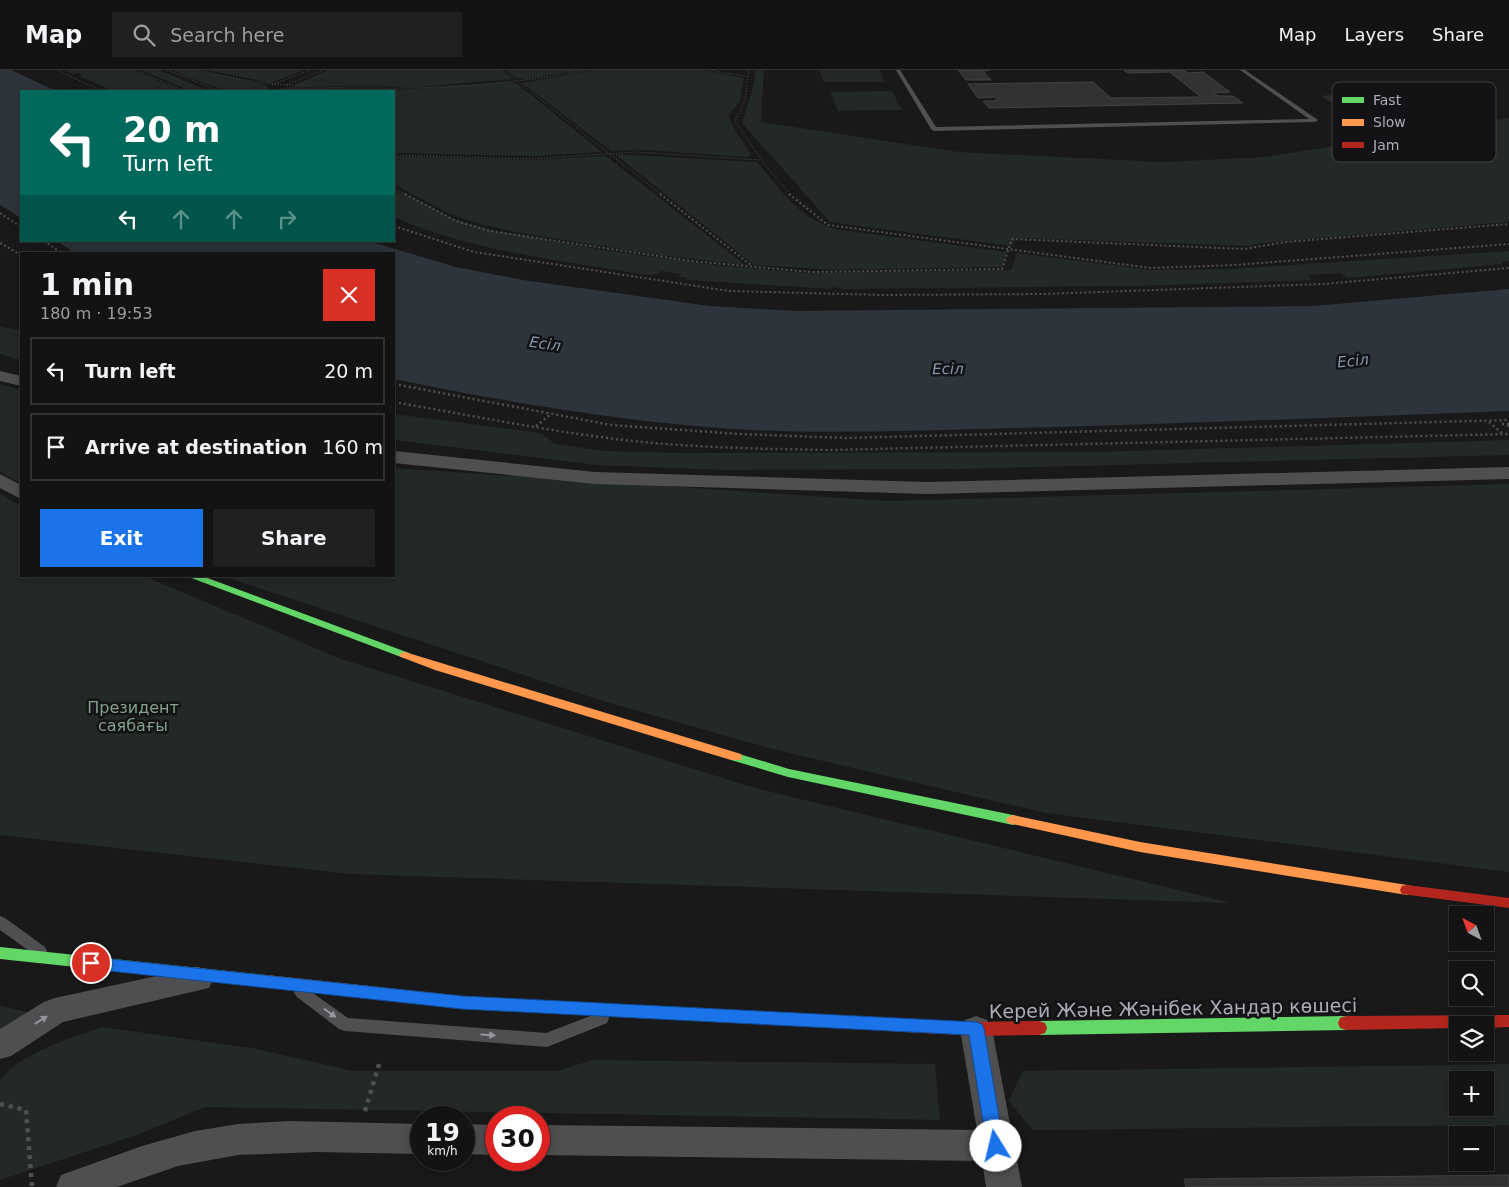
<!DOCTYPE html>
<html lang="en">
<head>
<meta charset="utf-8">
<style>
  body { margin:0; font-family:"DejaVu Sans",sans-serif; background:#202021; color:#f1f3f6; height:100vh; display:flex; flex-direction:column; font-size:19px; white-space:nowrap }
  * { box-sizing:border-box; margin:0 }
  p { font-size:16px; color:#9d9ea0 }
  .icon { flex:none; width:28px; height:28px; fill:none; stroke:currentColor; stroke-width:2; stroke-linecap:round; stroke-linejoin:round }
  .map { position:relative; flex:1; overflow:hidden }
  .details { position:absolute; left:20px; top:182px; width:375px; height:325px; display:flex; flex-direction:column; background:#131313; border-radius:0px; box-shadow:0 2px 12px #0003,0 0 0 1px #323233 }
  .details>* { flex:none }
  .banner { position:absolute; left:20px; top:20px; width:375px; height:152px; border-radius:0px; box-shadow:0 2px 12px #0003,0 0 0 1px #323233; background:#00695c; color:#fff; overflow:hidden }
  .needle { width:32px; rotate:319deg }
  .fabs { position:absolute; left:1449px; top:836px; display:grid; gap:10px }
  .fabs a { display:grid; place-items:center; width:45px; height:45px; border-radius:0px; background:#131313; box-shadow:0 2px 12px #0003,0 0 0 1px #323233; font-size:25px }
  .speed { position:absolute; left:410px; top:1036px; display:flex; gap:10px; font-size:25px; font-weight:700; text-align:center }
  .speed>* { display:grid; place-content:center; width:65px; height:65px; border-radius:50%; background:#131313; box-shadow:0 2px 12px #0003,0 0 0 1px #323233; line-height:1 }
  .speed small { font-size:12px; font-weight:400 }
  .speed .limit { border:8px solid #d22; background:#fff; color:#111 }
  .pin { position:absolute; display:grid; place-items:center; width:42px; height:42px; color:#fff; margin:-21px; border:2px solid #fff; border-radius:50%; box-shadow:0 1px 5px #0007 }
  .me { position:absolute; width:55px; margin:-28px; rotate:351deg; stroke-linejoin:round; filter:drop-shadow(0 0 4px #0008) }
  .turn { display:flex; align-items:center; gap:18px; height:105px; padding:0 20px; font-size:22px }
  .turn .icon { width:65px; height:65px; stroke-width:2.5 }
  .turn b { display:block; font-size:35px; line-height:42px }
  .lanes { display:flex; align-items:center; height:48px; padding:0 20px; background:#0003; justify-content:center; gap:25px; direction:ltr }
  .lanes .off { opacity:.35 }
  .round { display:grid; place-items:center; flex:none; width:52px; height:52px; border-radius:0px; background:#202021 }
  .summary { display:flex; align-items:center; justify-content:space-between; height:85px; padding:0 20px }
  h1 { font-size:30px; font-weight:800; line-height:38px }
  .primary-button { display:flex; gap:10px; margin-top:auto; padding:10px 20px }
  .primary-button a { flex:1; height:58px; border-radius:0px; background:#1a73e8; color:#fff; font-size:20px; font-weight:800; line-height:58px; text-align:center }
  .primary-button a+a { background:#202021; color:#f1f3f6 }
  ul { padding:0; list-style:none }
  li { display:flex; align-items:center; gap:15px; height:68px; margin:0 10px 8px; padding:0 10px; border:2px solid #323233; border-radius:0px }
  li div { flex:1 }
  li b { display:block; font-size:19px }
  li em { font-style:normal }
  header { display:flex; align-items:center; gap:30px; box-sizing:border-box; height:70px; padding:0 25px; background:#131313; border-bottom:1px solid #323233 }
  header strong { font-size:24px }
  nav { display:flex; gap:28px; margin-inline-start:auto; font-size:18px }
  .search { width:350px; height:45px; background:#202021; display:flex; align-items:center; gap:12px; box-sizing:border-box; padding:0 18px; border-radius:0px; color:#9d9ea0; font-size:19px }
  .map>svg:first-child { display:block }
</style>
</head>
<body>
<header>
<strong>Map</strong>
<div class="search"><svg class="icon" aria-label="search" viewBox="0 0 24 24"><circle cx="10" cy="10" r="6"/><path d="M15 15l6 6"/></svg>Search here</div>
<nav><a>Map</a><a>Layers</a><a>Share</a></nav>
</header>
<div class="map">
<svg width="1509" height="1117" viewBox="0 0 1509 1117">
  <rect width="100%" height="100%" fill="#191919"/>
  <path fill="#232924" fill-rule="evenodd" d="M65,0h68l49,21h-69l-34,-15 4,-1 -4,-2 -6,1z
    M141,0h18l50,21h-19z
    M172,0h24l70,15 2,4c-34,10 -65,-6 -96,-19z
    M206,0h98l-33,13z
    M328,0h172l12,9 -93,8 -127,-1z
    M506,0h77l-57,9 -10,-1z
    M595,0h109l40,8 -4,22 -11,16 2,7 20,32 -5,2 -101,-7 -34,1 -89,-68z
    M755,0h9l-3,52 198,30 203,10 104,-5 243,-39v104l-238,20 -23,4 -231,-8 -6,8 -181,-24 -88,-99 12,-39z
    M819,0h60l6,12h-61z
    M508,12l8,1 86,69 -67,4 -141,-3v-62h-128l24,-4 107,3z
    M892,21l10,19 -64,1 -8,-19z
    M1330,24l24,1 39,8c-16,7 -57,4 -72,-6z
    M615,84l142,8c24,28 41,56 78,67l172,23 -5,15 -168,3 -80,-5z
    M394,86l139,4 73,-4 139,109 -86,-10 -139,-22 -40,-9 -32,-11 -54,-29z
    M394,119l62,31 35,10 112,20 111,15 93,8 204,-3 6,-17 134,17 78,-1 280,-18v10l-8,1 2,2 -156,14 -6,-5 -33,2 3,5 -174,6 -293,3 -12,-2 -1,2 -146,-9 2,-2 -8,-1 2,-3 -20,-3 -3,3 -11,1c-81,-14 -178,-24 -253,-58z
    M0,256l21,5v29l-21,-6z
    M0,314l21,6v94l-21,-12z
    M394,344l146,19 15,11 50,7 76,2 412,-1 416,-12v15l-550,14 -235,1 -127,-5 -203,-25z
    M394,398l494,33 621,-17v388l-463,-59 -270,-63 -173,-49 -381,-125h172z
    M0,424l21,12v70h123l197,83 414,129 477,115 -881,-29 -351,-39z
    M0,936l33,7 -33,23z
    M103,957l154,22 96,22h205l34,-11 343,4 5,56 -735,-13 -66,27 -139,46v-99c17,-27 73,-44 103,-54z
    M1509,994v61l-476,5 -24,-29 14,-30zM1458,1010h27v28h-27z"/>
  <path fill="#2e343c" d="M0,0h11l45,21h-35v127l-21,-13z
    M57,171h311l88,26 67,13 187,26 86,5 517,-5 196,-17v122c-165,6 -330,13 -495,17 -93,2 -187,7 -281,1 -114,-8 -227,-27 -339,-50v-125h-318z"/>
  <path fill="#323233" stroke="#414245" d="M958,0h32l-7,1 8,9h-25z
    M1124,0h60l4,3 15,-1 27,20 -16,1 4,3h15l10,7 -254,5 -6,-7h14l-2,-4 -17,1 -10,-14 125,-2 18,16 90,-1 -31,-25 -42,1z
    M1509,1105v12h-323l-2,-8z"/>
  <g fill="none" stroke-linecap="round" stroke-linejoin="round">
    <path stroke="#505053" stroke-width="1" stroke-dasharray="1 2" stroke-linecap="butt" d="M57,0l45,21
      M135,0l50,21
      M167,0l52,21
      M201,0c51,15 102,17 155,18 78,1 155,-3 232,-18
      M503,0l159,125
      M710,0l38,7
      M749,0l-4,30 -10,21 30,44 26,30
      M272,15l38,-15
      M287,15l35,-15
      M394,85l136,4 107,-7 123,8
      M394,118l13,7"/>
    <path stroke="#505053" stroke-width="2" stroke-dasharray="2 2.5" stroke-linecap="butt" d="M405,124l51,27 34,10 201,30 120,11 191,-3 10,-30 232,10 41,-7 224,-18
      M660,124l92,72
      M789,124l39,31 322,43 85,-3 274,-21
      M0,143l21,14
      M394,156l80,26 255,39 153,4 161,-1 280,-10 186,-16
      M44,171l19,13
      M0,173l21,12"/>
    <path stroke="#505053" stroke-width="2.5" stroke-dasharray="2 3" stroke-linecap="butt" d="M394,314l217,41 128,9 107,4 663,-18
      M394,332c86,15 172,33 259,41 59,5 118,6 178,7l678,-16
      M1489,352l14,12
      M1509,354h-6l6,2
      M536,356l14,-11"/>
    <path stroke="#505053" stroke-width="4.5" stroke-dasharray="4 5" stroke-linecap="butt" d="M0,1034l26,6 6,77
      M365,1041l15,-50"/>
    <path fill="#4f4f52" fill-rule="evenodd" d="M896,0h4l36,57 373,-8 -69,-49h5l73,50 -3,2 -381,9 -3,-2z
      M0,846l5,2 40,29 2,4 -2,4 -5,2 -5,-2 -35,-25z
      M302,917l5,2 41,29 198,15 55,-21 6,1 2,5 -2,5 -60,24 -202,-16 -6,-2 -42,-32 -3,-4 3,-4z"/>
    <path fill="#4f4f52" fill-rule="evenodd" d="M0,301l21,5v10l-21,-5z
      M394,381l201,21 332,10 582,-15v12l-582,15 -332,-10 -201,-21z
      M0,404l21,11v14l-21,-11z
      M198,897l11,3 4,9 -4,9 -146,34 -52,34 -11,3v-30l44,-27 11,-4z
      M976,946l11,4 5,9 30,158h-36l-4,-26 -443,-6v-30l438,5 -17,-101 5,-9z
      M290,1051l131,3v30l-105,-2 -78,3 -60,11 -61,21h-61l5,-12 81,-29 53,-15 43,-7z
      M464,1054l32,1v30l-32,-1z"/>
    <path fill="#63d668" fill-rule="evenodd" d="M186,506h16l207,77 2,2 -6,3 -4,-1z
      M736,683l53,16 224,46 5,2 2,3 -2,3 -5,2 -225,-48 -57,-17 -1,-3 1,-3z
      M0,877l266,28 5,2 3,4 -3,4 -5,2 -266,-28z
      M515,929l215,11 6,1 2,5 -2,5 -6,1 -215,-11 -6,-2 -2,-4 2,-4z
      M1346,946l6,2 2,5 -2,5 -6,2 -307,5 -6,-2 -2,-5 2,-5 6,-2z"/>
    <path fill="#ff974d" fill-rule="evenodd" d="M405,582l336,102 1,3 -1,3h-10l-296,-90 -34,-13 -2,-2 2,-2z
      M1013,745l127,27 267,43 5,1 2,4 -2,4 -5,1 -267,-43 -132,-29 -2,-3 2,-3z
      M266,905l196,21 53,3 6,2 2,4 -2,4 -6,2 -53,-3 -196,-21 -5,-2 -3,-4 3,-4z"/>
    <path fill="#b3261e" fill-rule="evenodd" d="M1407,815l102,13v10l-107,-14 -2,-4 2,-4z
      M730,940l246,12 63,-1 6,2 2,5 -2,5 -6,2 -63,1 -246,-14 -6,-1 -2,-5 2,-5z
      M1509,945v12l-24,1v-3h-27v3l-112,2 -6,-2 -2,-5 2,-5 6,-2z"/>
  </g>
  <defs><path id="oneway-solid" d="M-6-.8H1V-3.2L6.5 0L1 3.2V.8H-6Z" transform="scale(1.25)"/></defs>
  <g fill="#94969f">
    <use href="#oneway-solid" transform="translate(330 943) rotate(36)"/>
    <use href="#oneway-solid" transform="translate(41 950) rotate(-32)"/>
    <use href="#oneway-solid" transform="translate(488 965) rotate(4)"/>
  </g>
  <path fill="#1a73e8" stroke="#114b97" d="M91,887l371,39 514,26 6,2 2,5 20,117 -2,6 -6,2 -7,-2 -2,-6 -18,-111 -507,-26 -371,-40 -5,-1 -2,-5 2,-4z"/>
  <g text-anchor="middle" stroke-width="5" stroke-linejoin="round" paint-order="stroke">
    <g font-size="15" font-style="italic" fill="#8497b1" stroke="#131315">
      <text transform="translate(545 274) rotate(8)" y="5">Есіл</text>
      <text transform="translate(1353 291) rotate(-6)" y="5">Есіл</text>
      <text transform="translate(948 299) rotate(-1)" y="5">Есіл</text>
    </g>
    <g font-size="16" fill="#83a289" stroke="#131315">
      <text x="133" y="643">Президент<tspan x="133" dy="18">саябағы</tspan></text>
    </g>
    <g font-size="19" fill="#abadb9" stroke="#131315">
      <text transform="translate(1173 938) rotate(-1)" y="7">Керей Және Жәнібек Хандар көшесі</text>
    </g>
  </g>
  <rect x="1332" y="12" width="164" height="80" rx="8" fill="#131315" stroke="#414146" stroke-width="1"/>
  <rect x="1342" y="27" width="22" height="6" fill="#63d668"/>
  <rect x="1342" y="49" width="22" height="7" fill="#ff974d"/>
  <rect x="1342" y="72" width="22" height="6" fill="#b3261e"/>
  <g font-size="14" fill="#abadb9">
    <text x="1373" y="35">Fast</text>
    <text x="1373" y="57">Slow</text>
    <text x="1373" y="80">Jam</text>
  </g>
</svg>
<div class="fabs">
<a><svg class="needle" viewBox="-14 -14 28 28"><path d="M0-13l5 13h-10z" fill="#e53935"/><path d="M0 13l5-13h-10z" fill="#9d9ea0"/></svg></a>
<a><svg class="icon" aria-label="search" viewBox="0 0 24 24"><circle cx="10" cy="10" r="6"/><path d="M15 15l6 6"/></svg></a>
<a><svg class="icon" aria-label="layers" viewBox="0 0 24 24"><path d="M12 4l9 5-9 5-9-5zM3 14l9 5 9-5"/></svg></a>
<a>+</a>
<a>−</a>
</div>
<div class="speed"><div>19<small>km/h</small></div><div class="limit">30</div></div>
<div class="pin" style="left:91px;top:893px;background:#d93025"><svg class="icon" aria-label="arrive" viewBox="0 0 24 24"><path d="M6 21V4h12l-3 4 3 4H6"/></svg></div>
<svg class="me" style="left:996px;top:1076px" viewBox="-20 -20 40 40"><circle r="19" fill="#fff"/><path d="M0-13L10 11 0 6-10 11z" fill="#1a73e8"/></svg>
<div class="banner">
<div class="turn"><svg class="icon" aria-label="left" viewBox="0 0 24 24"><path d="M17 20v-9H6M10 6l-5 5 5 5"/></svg><div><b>20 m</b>Turn left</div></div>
<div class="lanes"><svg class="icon" aria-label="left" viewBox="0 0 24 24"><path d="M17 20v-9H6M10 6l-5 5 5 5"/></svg><svg class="icon off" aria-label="ahead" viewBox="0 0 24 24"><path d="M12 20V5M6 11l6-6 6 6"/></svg><svg class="icon off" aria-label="ahead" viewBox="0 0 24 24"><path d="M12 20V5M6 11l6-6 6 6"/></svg><svg class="icon off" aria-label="right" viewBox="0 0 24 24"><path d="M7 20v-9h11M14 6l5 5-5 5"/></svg></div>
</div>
<section class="details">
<div class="summary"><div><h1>1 min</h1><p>180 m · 19:53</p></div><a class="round" style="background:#d93025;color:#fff"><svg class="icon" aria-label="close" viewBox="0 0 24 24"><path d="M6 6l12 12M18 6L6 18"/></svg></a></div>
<ul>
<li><svg class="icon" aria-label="left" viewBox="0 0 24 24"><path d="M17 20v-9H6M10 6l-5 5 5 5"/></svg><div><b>Turn left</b></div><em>20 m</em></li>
<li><svg class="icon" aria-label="arrive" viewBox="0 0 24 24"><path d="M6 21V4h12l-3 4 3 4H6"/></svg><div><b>Arrive at destination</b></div><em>160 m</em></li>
</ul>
<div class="primary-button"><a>Exit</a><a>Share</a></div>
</section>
</div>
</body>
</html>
